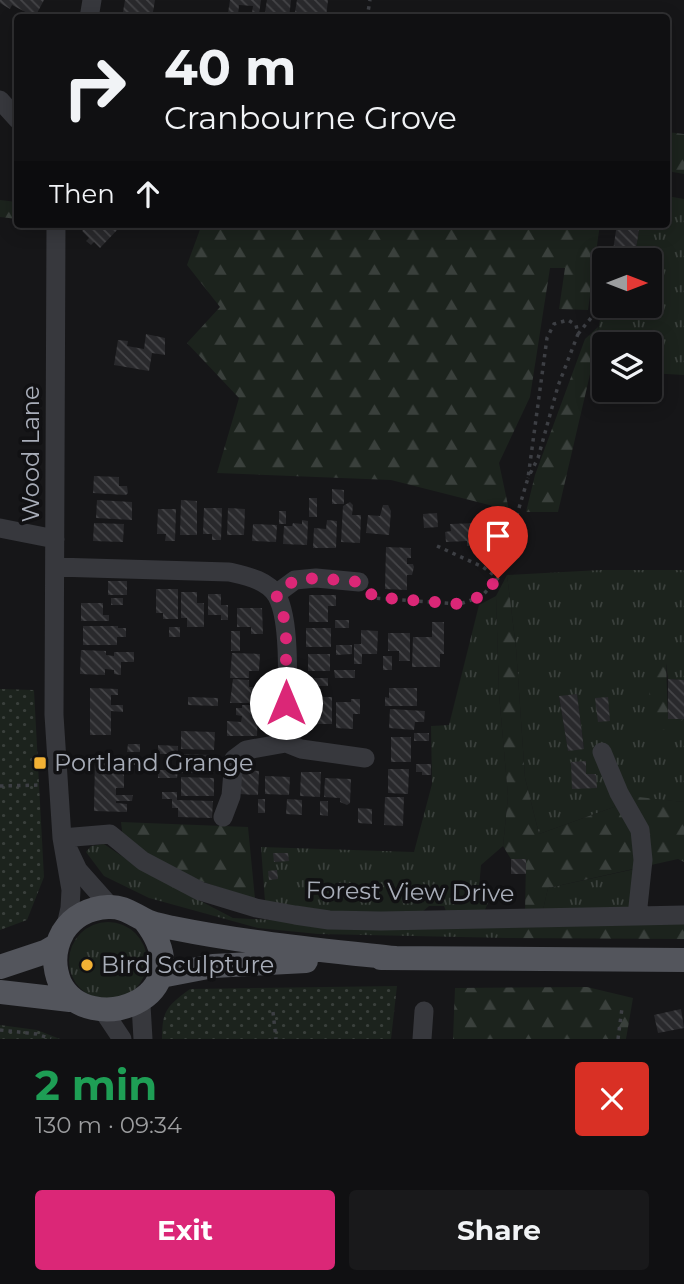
<!DOCTYPE html>
<html lang="en">
<head>
<meta charset="utf-8">
<style>
  body { margin:0; font-family:Montserrat,sans-serif; background:#19191b; color:#f1f3f6; height:100vh; display:flex; flex-direction:column; font-size:26px; white-space:nowrap }
  * { box-sizing:border-box; margin:0 }
  p { font-size:23px; color:#9c9d9f }
  .icon { flex:none; width:38px; height:38px; fill:none; stroke:currentColor; stroke-width:2; stroke-linecap:round; stroke-linejoin:round }
  .map { position:relative; height:1039px; overflow:hidden }
  .panel { display:flex; flex-direction:column; background:#101012; flex:1 }
  .panel>* { flex:none }
  .top-card { position:absolute; left:14px; top:14px; width:656px; height:214px; border-radius:7px; box-shadow:0 4px 18px #0003,0 0 0 2px #303032; background:#101012; color:#f1f3f6; overflow:hidden }
  .needle { width:46px; rotate:90deg }
  .controls { position:absolute; left:592px; top:248px; display:grid; gap:14px }
  .controls a { display:grid; place-items:center; width:70px; height:70px; border-radius:7px; background:#101012; box-shadow:0 4px 18px #0003,0 0 0 2px #303032; font-size:35px }
  .pin { position:absolute; display:grid; place-items:center; width:60px; height:60px; color:#fff; margin:-72px -30px; border-radius:50% 50% 50% 0; rotate:-45deg; box-shadow:0 0 7px #0007 }
  .pin .icon { rotate:45deg }
  .me { position:absolute; width:77px; margin:-38px; rotate:0deg; stroke-linejoin:round; filter:drop-shadow(0 0 5px #0008) }
  .turn { display:flex; align-items:center; gap:24px; height:147px; padding:0 35px; font-size:32px }
  .turn .icon { width:91px; height:91px; stroke-width:2.5 }
  .turn b { display:block; font-size:49px; line-height:60px }
  .then { display:flex; align-items:center; height:66px; padding:0 35px; background:#0003; gap:14px; font-size:26px }
  .round { display:grid; place-items:center; flex:none; width:74px; height:74px; border-radius:7px; background:#19191b }
  .overview { display:flex; align-items:center; justify-content:space-between; height:119px; padding:0 35px }
  h1 { font-size:42px; font-weight:700; line-height:52px; color:#1e9e55 }
  .action { display:flex; gap:14px; margin-top:auto; padding:14px 35px }
  .action a { flex:1; height:80px; border-radius:7px; background:#db2777; color:#fff; font-size:28px; font-weight:700; line-height:80px; text-align:center }
  .action a+a { background:#19191b; color:#f1f3f6 }
  .map>svg:first-child { display:block }
</style>
</head>
<body>
<div class="map">
<svg width="684" height="1039" viewBox="0 0 684 1039">
  <defs>
    <pattern id="grass-tufts" width="24" height="20" patternUnits="userSpaceOnUse" patternTransform="scale(1.75)"><rect width="24" height="20" fill="#1c231d"/><path d="M3 7l-1-3M5 7V3M7 7l1-3M15 17l-1-3M17 17v-4M19 17l1-3" fill="none" stroke="#3a403c"/></pattern>
    <pattern id="forest-firs" width="22" height="20" patternUnits="userSpaceOnUse" patternTransform="scale(1.75)"><rect width="22" height="20" fill="#1c231d"/><path d="M5 1l3.5 6h-7zM16 11l3.5 6h-7z" fill="#3a403c"/></pattern>
    <pattern id="garden-dots" width="8" height="8" patternUnits="userSpaceOnUse" patternTransform="scale(1.75)"><rect width="8" height="8" fill="#1c231d"/><path d="M2 2h.1M6 6h.1" fill="none" stroke="#3a403c" stroke-width="1.8" stroke-linecap="round"/></pattern>
    <pattern id="building-back-hatch" width="6" height="6" patternUnits="userSpaceOnUse" patternTransform="scale(1.75)"><rect width="6" height="6" fill="#29292c"/><path d="M-1 5l2 2M0 0l6 6M5-1l2 2" fill="none" stroke="#454548"/></pattern>
  </defs>
  <rect width="100%" height="100%" fill="#161618"/>
  <path fill="url(#grass-tufts)" fill-rule="evenodd" d="M667,196l17,3v176l-35,-2v-28h-45v26l-13,-1 12,-67 1,3h45v-45h-15l6,-37h27z
    M600,570h84v232l-55,-5 -15,10 -75,27 -14,-56 -9,-130 -9,-73zM666,663l2,16 16,1v39l-30,12zM577,695l7,53 -16,2 -9,-53z
    M496,596l3,98 9,102 -5,50 -22,19 -2,23 9,15 -5,11 -35,2 -4,-10h-15l-7,6h-96l-61,-10 -4,-55 153,5 18,-68 -1,-58 18,-1 30,-120z
    M104,844l43,29 86,45 157,8 117,-1v13l-189,-4 -60,-6 -109,-30 -45,-22 -18,-24 5,-6z
    M635,869l-5,38 -88,7 6,-26z
    M69 961a39 39 0 1 1 78 0a39 39 0 1 1-78 0Z"/>
  <path fill="url(#forest-firs)" d="M667,132l17,2v40l-17,-3z
    M0,200l17,2v17l-17,-2z
    M202,224h398l-12,86 -29,-1 6,-41h-15l-20,129 -31,66 10,47 -118,-30 -174,-7 22,-75 -52,-55 33,-36 -33,-42z
    M598,327l-7,43 -33,142h-32l9,-37 50,-136z
    M507,575l9,73 9,130 14,56 75,-27 15,-11 55,6v60l-6,-3 -130,29 -6,26 -17,-1 1,-54h-15l-8,-13 5,-50 -9,-102 -3,-98z
    M666,662l2,57h16l-14,10 -16,2 -5,-29 1,-25z
    M121,822l127,5 7,72 -76,-25 -56,-35z
    M684,922v17l-177,-1v-13z
    M587,987l46,11 -7,41h-173l2,-51z"/>
  <path fill="url(#garden-dots)" d="M0,689l34,1 10,187 -17,43 -27,10z
    M397,986l-6,53h-229c0,-29 5,-33 28,-50z
    M0,1025l37,5 23,9h-60z"/>
  <path fill="url(#building-back-hatch)" d="M0,0h44l-9,17 -23,-12 -2,4 -10,-6z
    M125,0h30l-3,18h-30z
    M230,0h31l-2,14 -7,-1 1,-7 -14,-1 -1,10 -10,-2z
    M267,0h24l-2,18h-25z
    M297,0h31l-2,18h-32z
    M89,224h23l6,5 -18,19 -6,-6 -3,3 -5,-4 3,-3 -7,-7z
    M617,224h23l-6,37 -22,-4z
    M146,334l19,4v17l-13,-2 -3,18 -35,-6 4,-25 10,1 -1,5 17,3z
    M94,476l25,1v9h8l1,7 -2,2 -33,-2z
    M332,489l12,1v14h-12z
    M309,498h8v19h-8z
    M97,500l35,2v18l-36,-2z
    M181,500l16,1v34h-17z
    M350,502l3,3 -1,10h9l-1,28 -19,-1 2,-36z
    M383,505h5l3,6 -2,24 -23,-2 2,-18 12,1z
    M204,508h18l-1,32h-9v-6h-9z
    M228,508l17,1 -1,26h-17z
    M158,509h18l-1,32h-10l1,-7h-9z
    M279,511h7v13h-7z
    M437,513l1,14 -14,1 -1,-14z
    M302,520l6,1 -1,24 -24,-1 1,-18h8l1,-3 9,1z
    M327,520l10,1 -1,27h-23l1,-20 12,1z
    M94,523l30,1 -1,18 -30,-1z
    M479,523l2,22 -14,1v-5l-21,1 -1,-10 6,-1 -1,-7z
    M253,524l24,1 -1,17 -24,-1z
    M386,547l25,1v10h-4v6h6l1,3 -2,8h-5v15l-22,-1z
    M108,581h19v14h-19z
    M156,589h22v30h-15v-6h-7z
    M181,592h16v11h7v24h-17v-9h-6z
    M208,594h13v11h7v15h-7v-5h-13z
    M309,595h27v11h-8v16h-19z
    M111,598h12v7h-12z
    M81,603h22v12h6v6h-28z
    M237,608h25l1,26h-12v-7h-14z
    M335,620h14v8h-14z
    M432,622h12v32h-4v13h-28l1,-30h19z
    M83,626h35v2h8v9h-9v8h-34z
    M169,627h11v10h-11z
    M306,628h25v19h-25z
    M361,630l17,1 -1,23h-15v10h-8v-20h7z
    M231,631h9v20h-9z
    M388,633h22v28h-11v-10h-11z
    M336,645h16v9l-16,1z
    M81,650l25,1v4l8,1v-4h20v10h-13v13l-7,-1v-4l-9,-1v6l-25,-1z
    M232,653l28,1 -1,17h-10v7h-19z
    M308,654h22v17h-22z
    M383,656h9v14h-9z
    M334,670h21v8h-20z
    M313,678h15v8h-15z
    M233,679l16,1v7h10l-1,16h-28z
    M668,679l16,1v39h-16z
    M90,688l28,1v6h-7v10h12v7l-12,-1v24h-21z
    M389,688h28v18h-32v-9l4,1z
    M577,694l7,55 -16,2 -9,-55z
    M188,697l30,1v8l-30,-1z
    M321,697h11v27h-24v-20h13z
    M608,697l2,24 -12,1 -3,-24z
    M351,699h9v15h-7v15l-17,-1v-26h15z
    M242,705h16l-1,31h-30v-15l14,1 1,-6 -6,-1v-7h6z
    M390,709l35,2 -1,11h-9l-1,8 -25,-2z
    M181,731l34,1 -1,18 -33,-1z
    M414,733h15v8h-15z
    M391,737h20v25h-20z
    M128,744h12v8h-13z
    M158,745l20,1v8h-20z
    M180,754l34,1v18h-34z
    M95,759h40v6h-13v5l-6,-1v5h8v14h-8v7h17l-1,6h-16v2l11,1v8l-33,-1z
    M586,761v13h10l1,14 -25,1 -1,-27z
    M416,764h15v11h-9v-3h-6z
    M388,769h21l-1,25 -20,-1z
    M158,770h20l-1,8h-19z
    M240,770l19,1 -1,24 -19,-1z
    M301,772h20l-1,25 -20,-1z
    M265,776l25,1 -1,18 -24,-1z
    M181,777l33,1v18h-33z
    M325,778l26,1 -1,24 -3,2 -7,-3v-4l-16,-1z
    M162,792h15v8l36,1 -1,17 -34,-1v-9h-6v-9h-10z
    M385,797h19l-1,29 -19,-1z
    M258,799h7v14h-7z
    M287,799l15,1v15l-16,-1z
    M320,801h8v15l-8,-1z
    M358,808l14,1v15l-14,-1z
    M273,853h15l1,8 -15,1z
    M511,859h15v15h-15z
    M277,870l1,9 -9,1 -1,-9z
    M681,1009l3,19 -26,5 -4,-18z"/>
  <g fill="none" stroke-linecap="round" stroke-linejoin="round">
    <path stroke="#3d3f44" stroke-width="3.5" stroke-dasharray="3.5 5" stroke-linecap="butt" d="M367,18l3,-18
      M578,334l17,-21 1,-16 8,-2
      M437,546l46,21 15,11
      M370,594l4,4 86,6 22,-8 16,-18 30,-100 19,-140 7,-14 14,-4 8,5 2,9 -20,52 -20,72 -10,20
      M0,786l41,-1
      M273,1012l3,27
      M0,1030l37,4 14,5
      M618,1039l4,-31"/>
    <path stroke="#37383d" stroke-width="19" d="M89,18l3,-18
      M0,100l18,20
      M56,224l-2,491 8,123 9,52 -1,18 -5,22
      M0,528l55,11
      M55,567l174,5c17,4 39,8 48,24 16,29 9,111 9,147l15,6 64,9
      M276,594l19,-14 21,-2 43,4
      M223,817l8,-21 3,-37 12,-9 40,-7
      M62,838l48,-4 33,27 57,30 56,17 39,7 34,5 52,1 256,-5 6,-56 -3,-30 -21,-37 -17,-41
      M69,851l9,19 33,37
      M637,916l47,-1
      M141,1005l2,34
      M106,1015l16,24
      M422,1039l2,-28"/>
    <path stroke="#53555c" stroke-width="24" d="M145,921c61,79 -58,118 -85,62 -7,-17 -6,-35 3,-51 10,-16 27,-24 45,-25 14,-1 23,6 35,12 8,5 20,7 30,9 74,15 148,22 222,30
      M381,958l303,2
      M0,967l45,-15 12,-7
      M161,976l52,-10 93,-5
      M0,992l70,8"/>
  </g>
  <g fill="none" stroke-linecap="round" stroke-linejoin="round">
    <path stroke="#db2777" stroke-width="12" stroke-dasharray="0 21.6" d="M286,703v-79l-10,-30 19,-14 21,-2 43,4 15,15 86,7 22,-8 16,-18"/>
  </g>
  <g fill="#f2b134" stroke="#111113" stroke-width="2.5">
    <rect x="33" y="756" width="14" height="14" rx="3.5"/>
    <circle cx="87" cy="965" r="7"/>
  </g>
  <g text-anchor="middle" stroke-width="7" stroke-linejoin="round" paint-order="stroke">
    <g font-size="24" fill="#a8adb8" stroke="#111113">
      <text transform="translate(31 454) rotate(-90)" y="8">Wood Lane</text>
      <text transform="translate(410 892) rotate(1)" y="8">Forest View Drive</text>
    </g>
    <g font-size="24" fill="#a8adb8" stroke="#111113" text-anchor="start">
      <text x="54" y="771">Portland Grange</text>
      <text x="101" y="973">Bird Sculpture</text>
    </g>
  </g>
</svg>
<div class="controls">
<a><svg class="needle" viewBox="-14 -14 28 28"><path d="M0-13l5 13h-10z" fill="#e53935"/><path d="M0 13l5-13h-10z" fill="#9c9d9f"/></svg></a>
<a><svg class="icon" aria-label="layers" viewBox="0 0 24 24"><path d="M12 4l9 5-9 5-9-5zM3 14l9 5 9-5"/></svg></a>
</div>
<div class="pin" style="left:498px;top:578px;background:#d93025"><svg class="icon" aria-label="arrive" viewBox="0 0 24 24"><path d="M6 21V4h12l-3 4 3 4H6"/></svg></div>
<svg class="me" style="left:286px;top:703px" viewBox="-20 -20 40 40"><circle r="19" fill="#fff"/><path d="M0-13L10 11 0 6-10 11z" fill="#db2777"/></svg>
<div class="top-card">
<div class="turn"><svg class="icon" aria-label="right" viewBox="0 0 24 24"><path d="M7 20v-9h11M14 6l5 5-5 5"/></svg><div><b>40 m</b>Cranbourne Grove</div></div>
<div class="then">Then<svg class="icon" aria-label="ahead" viewBox="0 0 24 24"><path d="M12 20V5M6 11l6-6 6 6"/></svg></div>
</div>
</div>
<section class="panel">
<div class="overview"><div><h1>2 min</h1><p>130 m · 09:34</p></div><a class="round" style="background:#d93025;color:#fff"><svg class="icon" aria-label="close" viewBox="0 0 24 24"><path d="M6 6l12 12M18 6L6 18"/></svg></a></div>
<div class="action"><a>Exit</a><a>Share</a></div>
</section>
</body>
</html>
